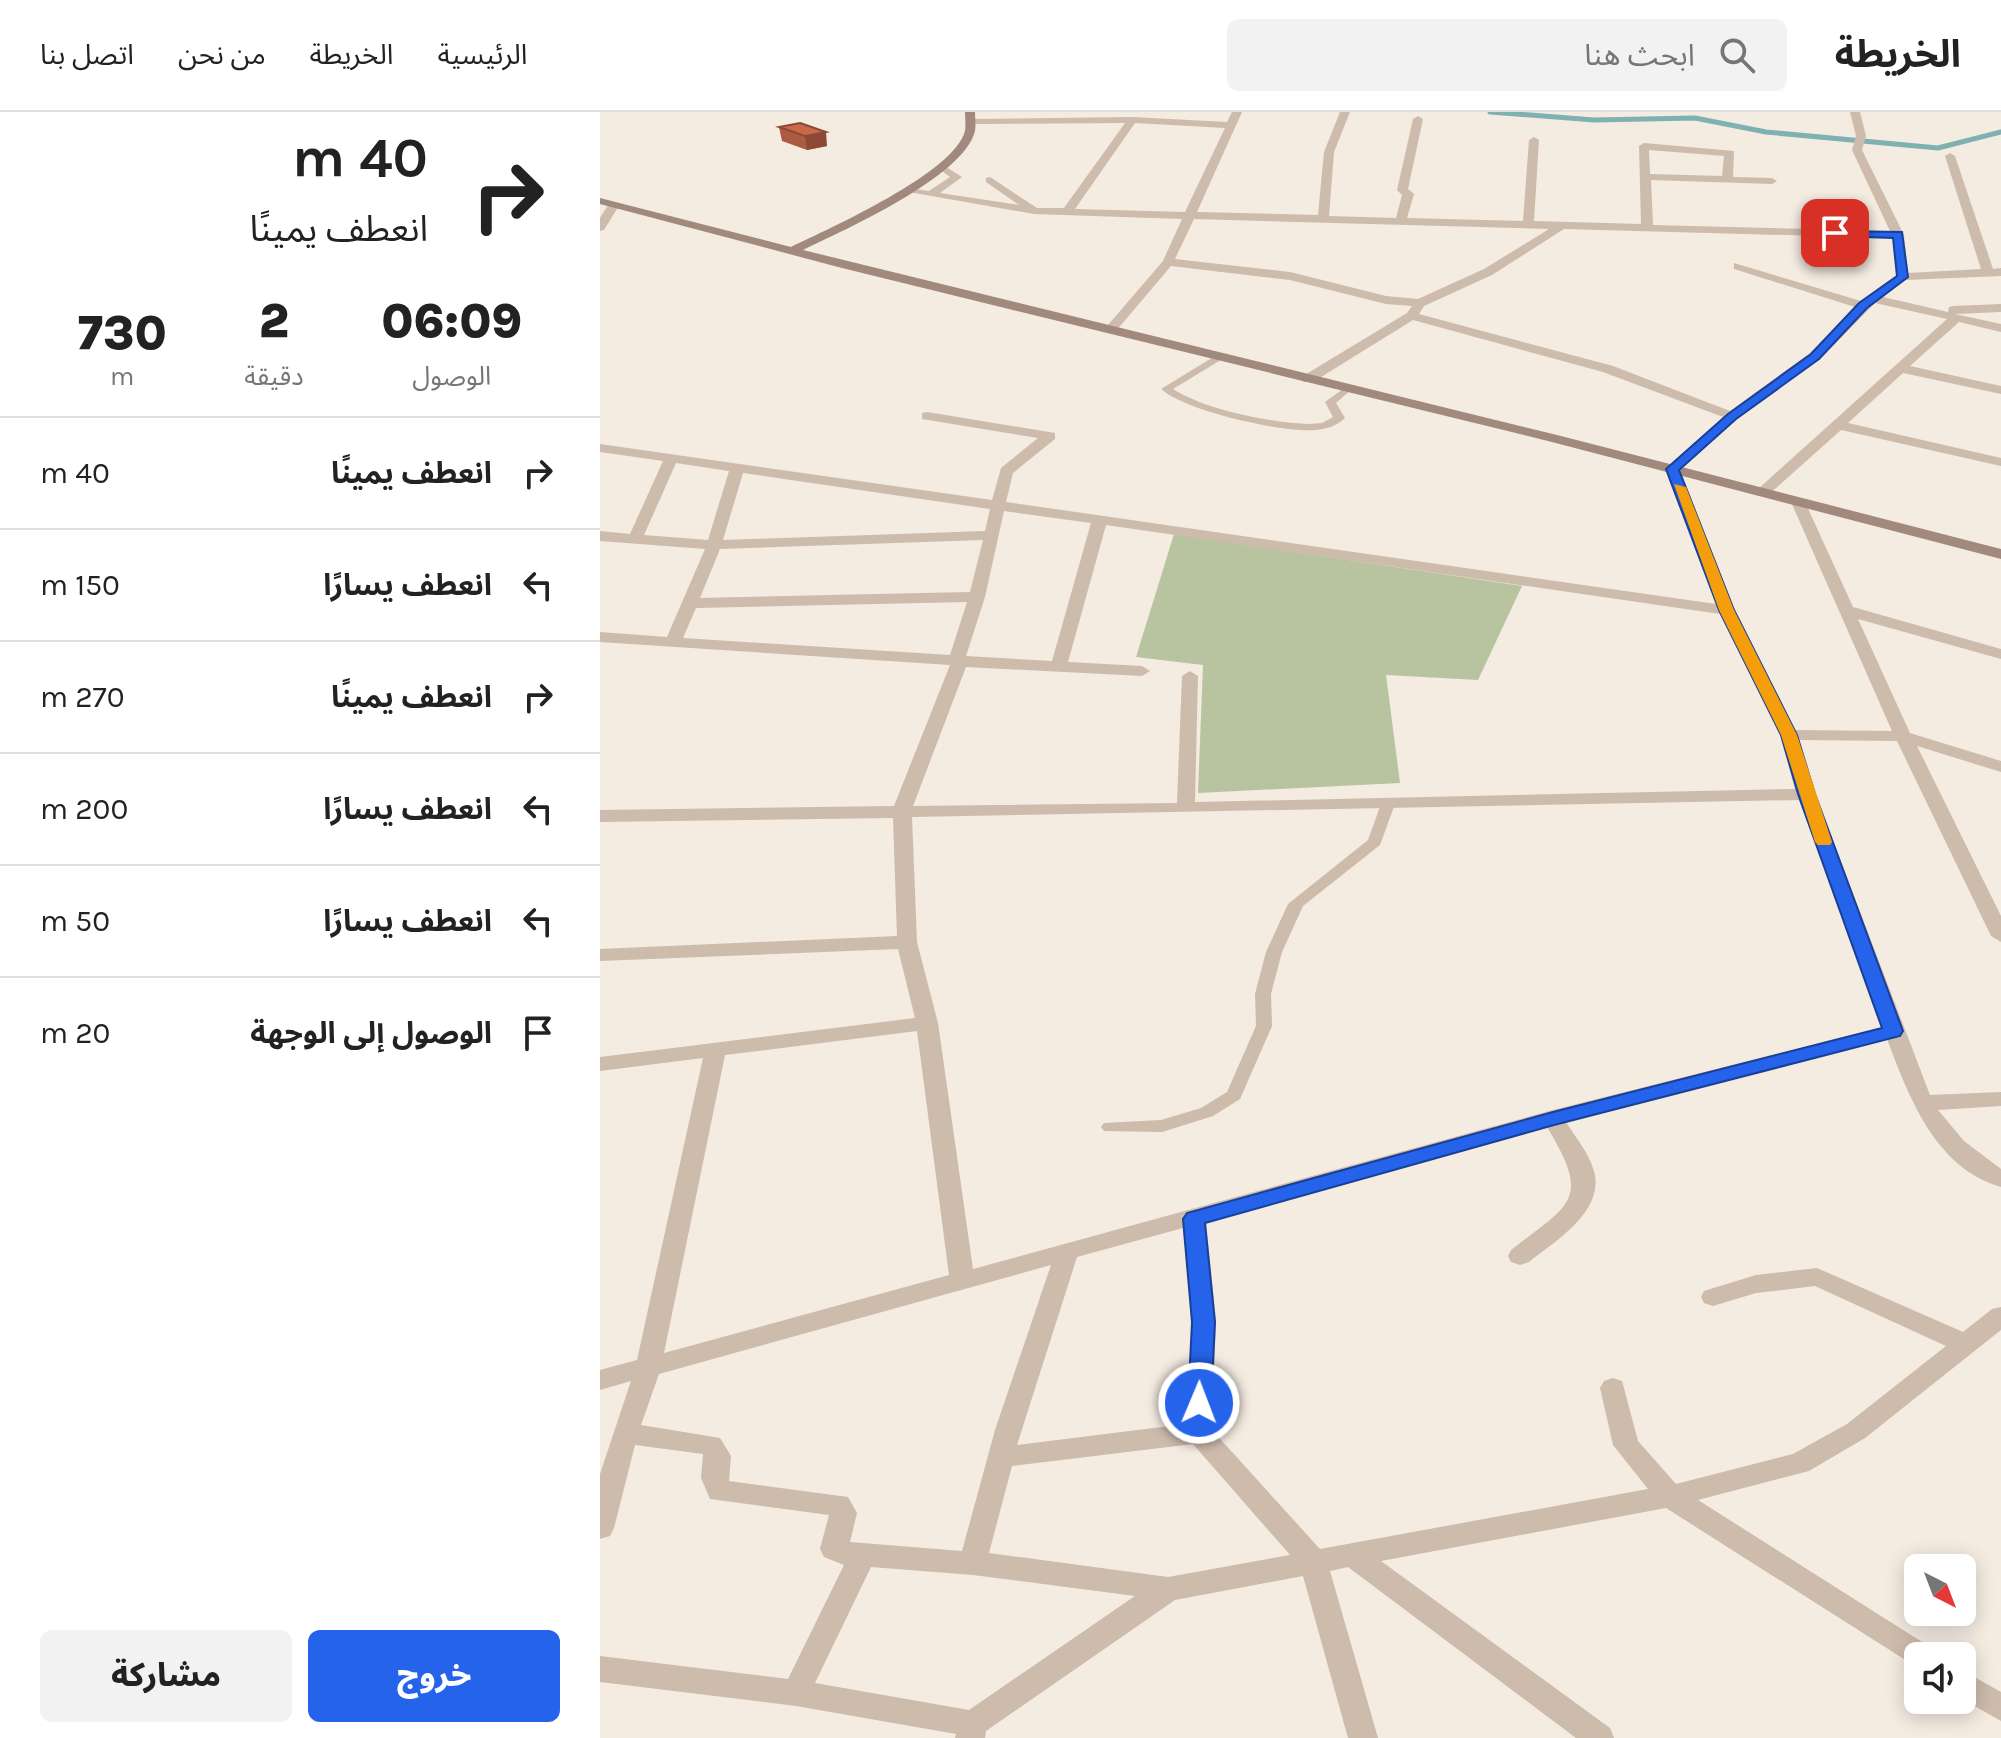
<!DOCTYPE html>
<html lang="ar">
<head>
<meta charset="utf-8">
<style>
  body { margin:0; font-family:Karla,"Noto Sans Arabic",sans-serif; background:#f2f2f2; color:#222; direction:rtl; height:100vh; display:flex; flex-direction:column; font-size:30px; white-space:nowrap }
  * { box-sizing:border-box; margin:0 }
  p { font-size:26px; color:#767676 }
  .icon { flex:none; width:44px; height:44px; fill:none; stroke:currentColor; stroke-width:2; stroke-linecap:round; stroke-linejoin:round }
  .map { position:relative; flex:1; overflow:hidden; direction:ltr }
  .sheet { display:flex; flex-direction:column; background:#fff; width:600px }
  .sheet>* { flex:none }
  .hud { background:#fff; color:#222; overflow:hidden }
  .needle { width:52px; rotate:138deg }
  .buttons { position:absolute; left:1304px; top:1442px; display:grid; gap:16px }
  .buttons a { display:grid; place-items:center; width:72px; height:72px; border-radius:12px; background:#fff; box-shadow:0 4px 20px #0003; font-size:40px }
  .pin { position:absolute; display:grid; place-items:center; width:68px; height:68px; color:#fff; margin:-34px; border-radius:16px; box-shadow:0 4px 12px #0006 }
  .me { position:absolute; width:88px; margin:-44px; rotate:1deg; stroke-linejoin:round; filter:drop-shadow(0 0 6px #0008) }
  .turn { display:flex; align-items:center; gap:28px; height:168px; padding:0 40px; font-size:36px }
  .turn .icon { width:104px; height:104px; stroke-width:2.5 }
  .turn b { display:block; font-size:56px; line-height:68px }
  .eta { display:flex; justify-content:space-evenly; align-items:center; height:136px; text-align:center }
  .eta b { font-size:48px; font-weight:800; line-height:56px }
  .primary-button { display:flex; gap:16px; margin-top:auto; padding:16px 40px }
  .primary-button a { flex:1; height:92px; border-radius:12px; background:#2563eb; color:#fff; font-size:32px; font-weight:800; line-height:92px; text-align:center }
  .primary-button a+a { background:#f2f2f2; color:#222 }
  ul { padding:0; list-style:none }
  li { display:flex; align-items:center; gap:24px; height:112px; padding:0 40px; border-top:2px solid #e0e0e0 }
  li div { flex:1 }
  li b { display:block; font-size:30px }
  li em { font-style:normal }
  header { display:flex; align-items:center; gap:48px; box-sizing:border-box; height:112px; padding:0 40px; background:#fff; border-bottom:2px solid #e0e0e0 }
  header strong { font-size:38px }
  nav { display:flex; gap:44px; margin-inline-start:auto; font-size:28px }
  .search { width:560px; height:72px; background:#f2f2f2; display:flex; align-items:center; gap:20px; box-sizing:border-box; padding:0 28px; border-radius:12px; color:#767676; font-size:30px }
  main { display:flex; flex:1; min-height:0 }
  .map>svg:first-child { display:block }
</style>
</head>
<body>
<header>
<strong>الخريطة</strong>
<div class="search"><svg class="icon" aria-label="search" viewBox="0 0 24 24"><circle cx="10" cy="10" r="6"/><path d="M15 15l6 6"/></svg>ابحث هنا</div>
<nav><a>الرئيسية</a><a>الخريطة</a><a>من نحن</a><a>اتصل بنا</a></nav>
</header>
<main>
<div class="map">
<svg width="1401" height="1626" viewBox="0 0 1401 1626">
  <rect width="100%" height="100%" fill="#f4ebe1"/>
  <path fill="#b8c4a0" d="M574,422l348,52 -44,94 -92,-5 14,108 -202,10 5,-128 -67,-8z"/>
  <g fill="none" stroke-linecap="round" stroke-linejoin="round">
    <path stroke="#7fb0b2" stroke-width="5" d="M890,0l104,8 101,-2 71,14 172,16 63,-16"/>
    <path fill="#cdbbac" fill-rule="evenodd" d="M620,241l4,1v4l-51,31c35,22 96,33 137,35l12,-1 11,-6 -8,-15 22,-16 5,3 -16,14 9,15c-8,8 -18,11 -29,12 -33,3 -131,-19 -155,-41z
      M788,688l7,4 -15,41 -77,61 -21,46 -11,42 1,32 -32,73 -27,17 -51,16 -58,-1 -3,-4 3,-4 57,-3 40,-12 26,-16 29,-66 -1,-32 11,-42 22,-48 80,-64 13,-36z"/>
    <path fill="#cdbbac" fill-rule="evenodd" d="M632,0h10l-45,100 121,3 6,-63 16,-40h10l-16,40 -5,64 67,2 6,-23 -5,-5 16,-71 5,-3 5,3 -15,70 6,5 -7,24 116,3 6,-81 5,-3 5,3 -5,81 107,3 -2,-78 5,-3 90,8 -1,26 39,1 5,3 -5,3 -121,-4 2,45 237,6 -38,-81 4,-14 -6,-24h10l6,24 -4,14 42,85 4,38 73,-4 -36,-113 5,-3 5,3 38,113 8,-1v8l-96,4 -22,17 65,15 1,-5 4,-1 48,-2v8l-46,2 46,10v8l-42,-10 -49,44 91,20v8l-98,-21 -55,50 153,35v8l-160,-36 -74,66h-10v-6l190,-171 -72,-16 -55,56 -83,60 -57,51 54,140 61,120 97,1 -101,-229 2,-3h10l2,3 48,105 148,42v10l-143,-40 52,114 91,28v11l-84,-26 84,170v26l-10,-6 -94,-195 -98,-1 16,54 115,301 71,-3v14l-63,4 26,31 37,28v18c-66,-19 -92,-90 -114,-148l-321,83c10,16 23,31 28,49 11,41 -39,70 -65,91l-9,3 -9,-3 -3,-6 3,-6c61,-47 80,-50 36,-123l-341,95 10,100 -4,108 108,119 328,-60 -35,-44 -13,-57 4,-7 9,-3 9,3 16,60 38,43 117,-30 54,-30 99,-78 -131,-60 -59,7 -43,13 -9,-3 -3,-6 3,-6 52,-16 61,-7 146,64 29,-23 9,-2v23l-136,108 -56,33 -111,29 232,147 4,9h-16v12l-252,-160 -285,53 229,167 4,10h-38l-228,-171 -18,4 48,167h-30l-45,-162 -128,24 -189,131 -1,7h-30l1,-4 -160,-28 -196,-24v-26l188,23 56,-114 -20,-8 -4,-8 9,-34 -119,-16 -9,-21 2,-24 -68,-9 -21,83 -4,8 -10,3v-65l31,-93 -31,9v-20l37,-10 66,-302 -103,13v-14l315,-39 -17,-69 -298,12v-12l297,-13 -4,-118 -293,4v-12l294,-4 56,-141 -350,-23v-10l67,5 38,-88 -105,-8v-10l30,3 33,-73 -63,-9v-8l392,56 9,-32 37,-30 -116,-19v-6l5,-1 128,21v6l-42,34 -7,29 710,102 -51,-135 58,-52 -120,-45 -190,-52 -100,62h-10v-6l104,-63 5,-7 -26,-2 -96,-24 -119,-14 -55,65h-8v-6l55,-64 19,-42 -148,-5 -131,-23 5,-3 21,3 21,-14 -12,-9 5,-3 19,12 -22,16 79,12 -33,-23v-4l4,-1 47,31h27l61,-85 -151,1 -4,-5 162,-2 95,5zM535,11l90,5 -40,84 -110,-3zM1049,38l75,6 -2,20 -72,-2zM594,107l355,10 -65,40 -66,30 -32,-3 -96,-24 -115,-13zM964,117l329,9 3,38 -35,25 -127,-38v6l121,38 -45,46 -80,58 -117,-45 -194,-52 5,-8 68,-31zM76,351l53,8 -21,69 -64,-5zM143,361l247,36 -5,22 -262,9zM404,399l87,12 -39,138 -86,-5 19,-59zM506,413l614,89 60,121 15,54 -600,13 3,-126 -8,-5 -8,5 -5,127 -264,3 53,-139 176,9 8,-5 -8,-5 -74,-4zM383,428l-13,52 -270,6 20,-49zM367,490l-17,53 -267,-17 13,-30zM1199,688l84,227 -330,83 -580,159 -35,-246 -21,-81 -5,-125zM317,919l32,244 -285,78 61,-298zM583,1116l9,94 -6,102 -169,21 60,-188zM451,1153l-56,165 -33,121 -112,-9 7,-29 -9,-16 -119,-16 2,-25 -11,-18 -79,-13 18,-51zM593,1332l97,111 -122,22 -179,-24 23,-87zM271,1455l102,8 162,21 -166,114 -154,-27z
      M10,90l10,2 -16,26 -4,1v-13z
      M1362,1558l39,22v29l-39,-22z"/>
    <path fill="#a18a7d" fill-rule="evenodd" d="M365,0h10c0,6 1,13 0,19 -11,46 -131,99 -172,119l754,185 444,114v10l-453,-118 -706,-173 -242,-64v-6l191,49c39,-19 163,-74 174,-116 1,-6 0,-13 0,-19z"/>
  </g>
  <path fill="#ac5a40" d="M200,11l27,23 -20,4 -25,-9 -3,-14z"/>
  <path fill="#8c4a34" d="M226,20l1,14 -20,4 -2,-14z"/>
  <path fill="#c8694b" stroke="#8c4a34" stroke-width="2" d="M200,11l26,9 -21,4 -26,-9z"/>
  <path fill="#2563eb" stroke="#184099" stroke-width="2" d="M1231,119l71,1 6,45 -41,31 -48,51 -83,60 -57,51 55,140 63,125 18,59 88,237 -3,5 -346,89 -349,98 10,99 -4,81 -3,7h-17l-3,-7 4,-81 -9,-103 4,-6 366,-101 329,-84 -84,-234 -17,-59 -62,-125 -53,-141 62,-55 83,-60 48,-51 38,-27 -4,-38 -58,-2z"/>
  <path fill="#f59e0b" d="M1074,372l12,3 48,123 63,125 35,107 -2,3h-12l-3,-3 -34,-107 -62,-125z"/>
</svg>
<div class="buttons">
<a><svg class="needle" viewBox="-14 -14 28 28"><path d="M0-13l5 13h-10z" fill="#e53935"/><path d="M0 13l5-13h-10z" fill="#767676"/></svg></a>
<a><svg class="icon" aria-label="sound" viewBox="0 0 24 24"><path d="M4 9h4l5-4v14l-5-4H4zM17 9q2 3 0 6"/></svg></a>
</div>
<div class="pin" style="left:1235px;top:121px;background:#d93025"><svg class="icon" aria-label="arrive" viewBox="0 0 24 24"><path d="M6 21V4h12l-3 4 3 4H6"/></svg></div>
<svg class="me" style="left:599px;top:1291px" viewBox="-20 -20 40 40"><circle r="17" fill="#2563eb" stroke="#fff" stroke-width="3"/><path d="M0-11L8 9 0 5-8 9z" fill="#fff"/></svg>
</div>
<section class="sheet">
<div class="hud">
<div class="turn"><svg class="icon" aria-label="right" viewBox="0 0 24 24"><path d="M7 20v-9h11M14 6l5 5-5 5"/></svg><div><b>40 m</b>انعطف يمينًا</div></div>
</div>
<div class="eta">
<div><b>06:09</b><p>الوصول</p></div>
<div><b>2</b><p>دقيقة</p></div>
<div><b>730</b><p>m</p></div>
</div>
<ul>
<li><svg class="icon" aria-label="right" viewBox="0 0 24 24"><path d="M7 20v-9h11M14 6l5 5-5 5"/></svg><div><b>انعطف يمينًا</b></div><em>40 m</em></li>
<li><svg class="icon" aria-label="left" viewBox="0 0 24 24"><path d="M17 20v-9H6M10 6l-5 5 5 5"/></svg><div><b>انعطف يسارًا</b></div><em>150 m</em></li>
<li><svg class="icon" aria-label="right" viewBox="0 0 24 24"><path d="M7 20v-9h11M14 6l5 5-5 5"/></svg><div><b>انعطف يمينًا</b></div><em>270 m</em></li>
<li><svg class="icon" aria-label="left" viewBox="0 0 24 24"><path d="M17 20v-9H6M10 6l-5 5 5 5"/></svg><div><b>انعطف يسارًا</b></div><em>200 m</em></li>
<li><svg class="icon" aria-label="left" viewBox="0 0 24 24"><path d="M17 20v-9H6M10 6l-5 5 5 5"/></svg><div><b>انعطف يسارًا</b></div><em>50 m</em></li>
<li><svg class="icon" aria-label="arrive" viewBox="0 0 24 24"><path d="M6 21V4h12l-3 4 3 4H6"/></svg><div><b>الوصول إلى الوجهة</b></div><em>20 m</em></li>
</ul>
<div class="primary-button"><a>خروج</a><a>مشاركة</a></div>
</section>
</main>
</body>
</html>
